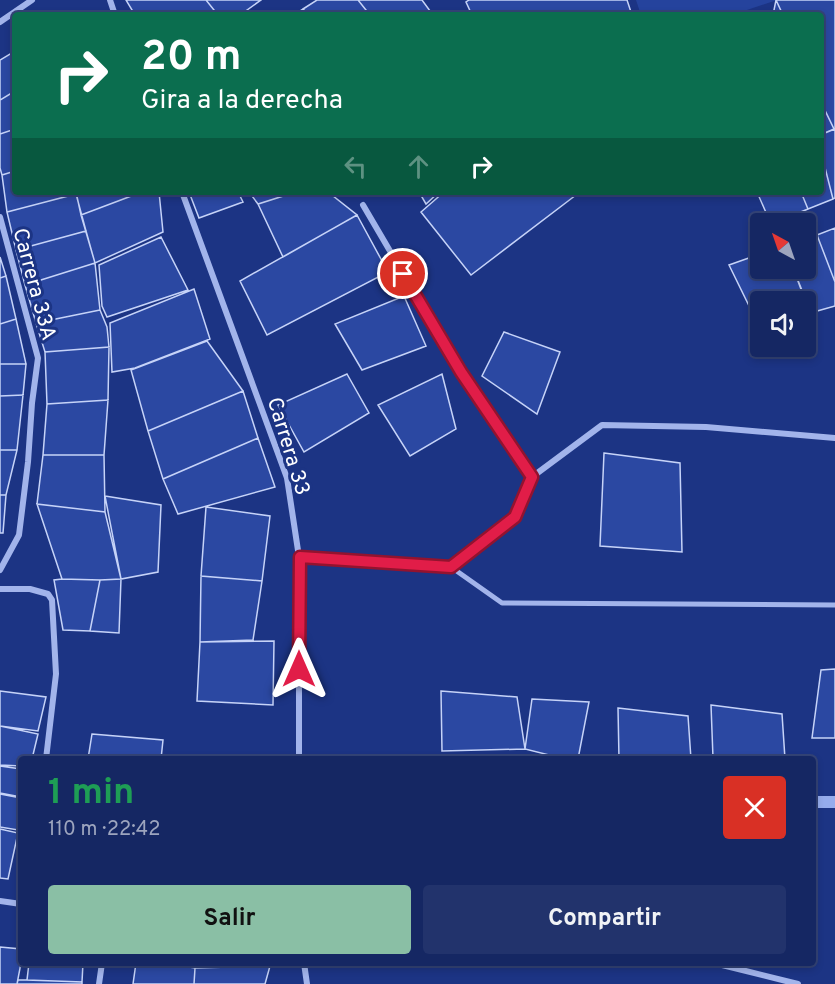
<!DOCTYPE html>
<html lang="es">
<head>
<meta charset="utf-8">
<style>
  body { margin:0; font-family:Overpass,sans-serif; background:#22336c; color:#f1f3f6; height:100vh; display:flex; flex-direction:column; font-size:22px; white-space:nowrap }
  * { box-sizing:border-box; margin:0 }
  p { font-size:20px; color:#9da5be }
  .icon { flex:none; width:33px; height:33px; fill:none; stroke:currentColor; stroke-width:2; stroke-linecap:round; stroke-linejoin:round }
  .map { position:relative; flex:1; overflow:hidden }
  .panel { position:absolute; left:18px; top:756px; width:798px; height:210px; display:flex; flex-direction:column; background:#152763; border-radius:6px; box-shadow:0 3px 9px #0003,0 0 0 2px #344478 }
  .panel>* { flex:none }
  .hud { position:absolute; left:12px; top:12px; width:812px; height:183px; border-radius:6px; box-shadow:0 3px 9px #0003,0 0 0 2px #344478; background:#0b6e4f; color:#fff; overflow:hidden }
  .needle { width:39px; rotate:320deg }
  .controls { position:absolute; left:750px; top:213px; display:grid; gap:12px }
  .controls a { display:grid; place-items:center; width:66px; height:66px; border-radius:6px; background:#152763; box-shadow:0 3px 9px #0003,0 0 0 2px #344478; font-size:30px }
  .pin { position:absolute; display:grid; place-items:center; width:51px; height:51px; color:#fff; margin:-26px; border:3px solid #fff; border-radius:50%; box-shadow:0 2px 6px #0007 }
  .me { position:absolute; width:66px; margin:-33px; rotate:0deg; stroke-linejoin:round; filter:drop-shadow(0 0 4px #0008) }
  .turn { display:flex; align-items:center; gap:21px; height:126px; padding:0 30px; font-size:27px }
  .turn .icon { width:78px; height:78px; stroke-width:2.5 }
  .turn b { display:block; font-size:42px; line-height:51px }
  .lanes { display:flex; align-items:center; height:57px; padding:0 30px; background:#0003; justify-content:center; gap:30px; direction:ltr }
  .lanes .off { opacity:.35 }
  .round { display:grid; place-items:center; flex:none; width:63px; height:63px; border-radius:6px; background:#22336c }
  .head { display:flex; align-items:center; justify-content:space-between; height:102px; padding:0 30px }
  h1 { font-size:36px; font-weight:700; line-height:45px; color:#1e9e55 }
  .primary-button { display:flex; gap:12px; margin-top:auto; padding:12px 30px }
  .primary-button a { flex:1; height:69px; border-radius:6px; background:#8abfa5; color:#111; font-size:24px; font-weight:700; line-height:69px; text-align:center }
  .primary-button a+a { background:#22336c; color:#f1f3f6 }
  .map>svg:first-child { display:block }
</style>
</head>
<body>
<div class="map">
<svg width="835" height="984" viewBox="0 0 835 984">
  <rect width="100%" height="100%" fill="#1c3484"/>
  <path fill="#25439d" d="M636,0h141l-45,15h-91z"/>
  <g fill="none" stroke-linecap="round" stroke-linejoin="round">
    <path stroke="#95aced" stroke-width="12" d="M813,802h22"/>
  </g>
  <path fill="#2b48a2" stroke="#c6d3f8" stroke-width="1.5" d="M126,0h80l12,15h-83z
    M206,0h55l-21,15h-22z
    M317,0h41l12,15h-61l-6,-6z
    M358,0h64l11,15h-63z
    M469,0h158l5,15h-160l-6,-13z
    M776,0h59v129h-1l-14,-29v-85h-37z
    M776,0l7,15h-10z
    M303,9l6,6h-15z
    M15,51v40l-15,9v-40z
    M15,91v38l-15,5v-34z
    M820,100l14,29 -14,6z
    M15,129v42l-13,4 -2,-7v-34z
    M835,129v69l-2,1 -13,-51v-13z
    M820,148l13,51 -25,10 -7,-17h19z
    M15,171v21h61v2l-69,18 -5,-37z
    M76,192h66l-61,23z
    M142,192h17l4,40 -68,31 -14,-48z
    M189,192h49l5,10 -44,16z
    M249,192h47l-38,12z
    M296,192h32l29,23 -74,42 -25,-53z
    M419,192h20l-13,12z
    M444,192h129l3,3 -105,80 -50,-63z
    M757,192h44l7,17 -37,15z
    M76,194l10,37 -70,19 -9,-38z
    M357,215l31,57 -121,63 -27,-54z
    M835,228v54l-18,-47z
    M86,231l9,32 -70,22 -9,-35z
    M817,235l18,47v24l-25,7 -17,-45h13v-29z
    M161,237l27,53 -81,27 -5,-11 -3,-41z
    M760,254v14h33l12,30 -8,4h-37v14l-5,2 -26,-53z
    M0,257l6,19 -6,2z
    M95,263l5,47 -64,13 -11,-38z
    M6,276l10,43 -16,5v-46z
    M194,289l16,50 -75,29 -23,4 -2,-49z
    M404,296l22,50 -64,24 -27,-46z
    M100,310l7,17 2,20 -64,5 -9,-29z
    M16,319l10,45h-26v-40z
    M504,332l56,20 -23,62 -55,-38z
    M207,341l36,50 -95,40 -17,-61z
    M109,347l-1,53 -61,4 -2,-52z
    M0,364h26l-3,31 -23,1z
    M347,374l22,39 -65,39 -26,-47z
    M442,374l14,55 -46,27 -32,-51z
    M243,391l15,47 -95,41 -15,-48z
    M23,395l-6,55h-17v-54z
    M108,400l-4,55h-61l4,-51z
    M258,438l17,49 -97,27 -15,-35z
    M0,450h17l-11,45h-6z
    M604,453l76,10 2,89 -82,-6z
    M43,455h61l1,57 -68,-8z
    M0,495h6l-3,38h-3z
    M105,496l56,9 -3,67 -37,7z
    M37,504l68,8 16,67 -21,1 -38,-1z
    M206,507l64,9 -8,65 -61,-5z
    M201,576l61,5 -9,59 -53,2z
    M62,579l38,1 -10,51 -27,-1 -9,-50z
    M121,579l-2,54 -29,-2 10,-51z
    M274,641l-1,64 -76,-4 3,-59z
    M835,669v69h-23l9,-68z
    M0,691l46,6 -8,34 -38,-5z
    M441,691l76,6 8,52 -83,2z
    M532,699l57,3 -11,57h-13l-40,-10z
    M711,705l71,9 3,45 -72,-1z
    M618,708l70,8 3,43h-72z
    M0,726l38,8 -6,25h-11v7l-21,-1z
    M92,734l71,6 -2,19h-73z
    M0,766l21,3v28l-21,-4z
    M0,794l21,4v19l-3,13 -18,-3z
    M0,829l18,4 -10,46 -8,-1z
    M0,947l21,2v14l-4,21h-17z
    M29,963h54l-1,19 -55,-2z
    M136,963h31l28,5 -1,16h-61z
    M270,966l-5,18h-71l1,-16z
    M18,980h9l55,2v2h-65z"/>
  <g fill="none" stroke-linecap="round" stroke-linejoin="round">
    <path stroke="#a2b4eb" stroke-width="5" d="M451,567l51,36 333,2"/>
    <path stroke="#a2b4eb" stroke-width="6" d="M110,0l5,15
      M0,22l32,-22
      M182,192l105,286 12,79v202
      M363,205l98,167 71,105 70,-52 104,2 129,11
      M0,217l38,141 -6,45 -4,59 -9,73 -19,35
      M299,557l152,10 64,-50 17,-40
      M0,589h30l18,5 4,6 4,74 -10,85
      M0,901l21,3
      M304,963l3,21
      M714,963l84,21
      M99,984l3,-21"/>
  </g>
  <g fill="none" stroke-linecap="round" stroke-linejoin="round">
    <g stroke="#92132f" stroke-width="15">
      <path id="route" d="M299,669l1,-112 151,10 64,-50 17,-40 -71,-105 -58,-98"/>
    </g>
    <use href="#route" stroke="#e11d48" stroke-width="10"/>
  </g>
  <g text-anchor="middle" stroke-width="6" stroke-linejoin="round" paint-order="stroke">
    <g font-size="21" fill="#fff" stroke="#1c3484">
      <text transform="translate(35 284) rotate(75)" y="7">Carrera 33A</text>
      <text transform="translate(289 446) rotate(73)" y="7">Carrera 33</text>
    </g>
  </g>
</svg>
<div class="controls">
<a><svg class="needle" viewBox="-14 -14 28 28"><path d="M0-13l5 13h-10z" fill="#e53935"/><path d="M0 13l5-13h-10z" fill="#9da5be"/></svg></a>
<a><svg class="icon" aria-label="sound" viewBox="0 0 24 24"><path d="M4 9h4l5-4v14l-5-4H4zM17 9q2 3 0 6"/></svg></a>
</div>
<div class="pin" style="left:403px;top:274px;background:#d93025"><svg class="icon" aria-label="arrive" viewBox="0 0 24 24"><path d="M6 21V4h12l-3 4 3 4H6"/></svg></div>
<svg class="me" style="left:299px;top:669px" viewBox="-20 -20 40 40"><path d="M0-17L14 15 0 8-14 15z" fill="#e11d48" stroke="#fff" stroke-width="4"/></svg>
<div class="hud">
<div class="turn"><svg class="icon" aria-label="right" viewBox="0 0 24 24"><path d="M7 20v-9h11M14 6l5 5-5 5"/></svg><div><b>20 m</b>Gira a la derecha</div></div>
<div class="lanes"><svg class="icon off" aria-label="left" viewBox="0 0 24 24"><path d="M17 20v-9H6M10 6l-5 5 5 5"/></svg><svg class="icon off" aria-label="ahead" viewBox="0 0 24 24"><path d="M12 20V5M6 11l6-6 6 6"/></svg><svg class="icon" aria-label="right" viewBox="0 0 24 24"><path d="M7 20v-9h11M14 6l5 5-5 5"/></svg></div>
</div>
<section class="panel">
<div class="head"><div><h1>1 min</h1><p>110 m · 22:42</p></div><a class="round" style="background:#d93025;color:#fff"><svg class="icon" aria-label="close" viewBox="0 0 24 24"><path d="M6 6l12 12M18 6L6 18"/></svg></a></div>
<div class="primary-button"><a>Salir</a><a>Compartir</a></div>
</section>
</div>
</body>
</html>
